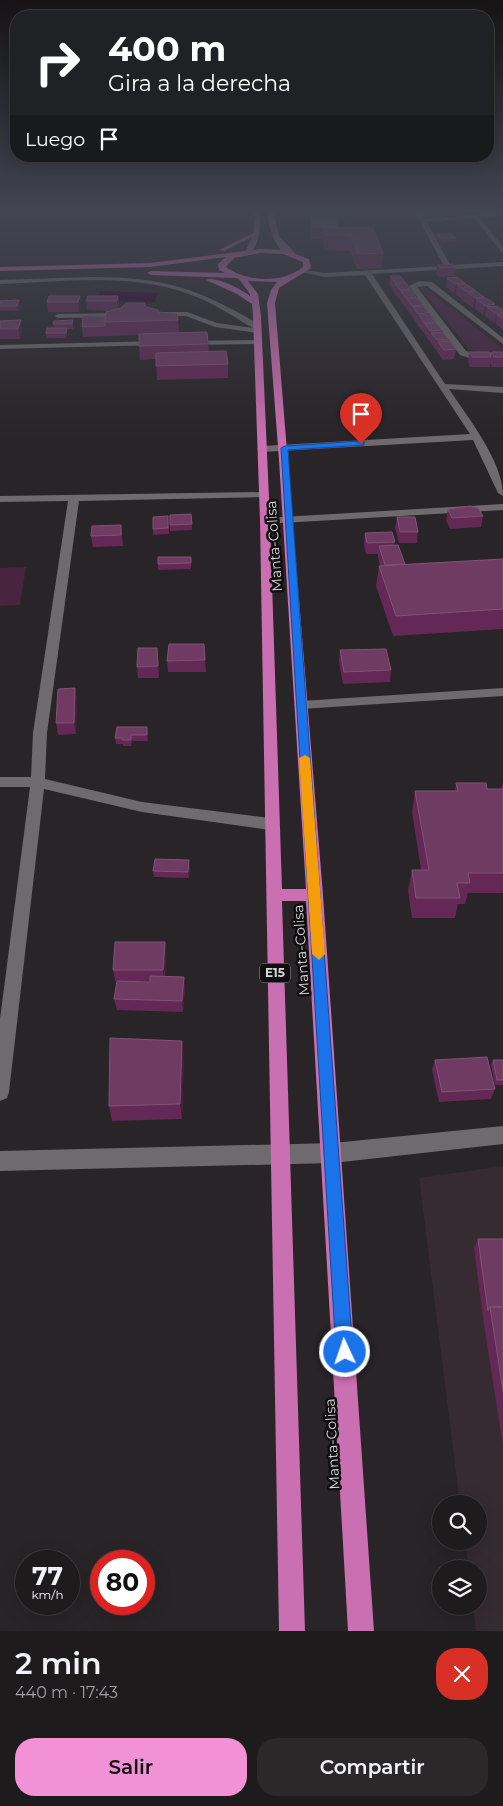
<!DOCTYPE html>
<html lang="es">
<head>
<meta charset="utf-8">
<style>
  body { margin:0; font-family:Montserrat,sans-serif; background:#2b282a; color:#f1f3f6; height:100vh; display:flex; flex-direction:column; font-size:19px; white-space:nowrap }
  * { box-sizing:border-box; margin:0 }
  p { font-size:16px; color:#a1a1a4 }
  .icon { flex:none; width:28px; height:28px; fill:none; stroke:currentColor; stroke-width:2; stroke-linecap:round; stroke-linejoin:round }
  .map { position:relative; height:1631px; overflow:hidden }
  .panel { display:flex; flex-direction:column; background:#1e1b1d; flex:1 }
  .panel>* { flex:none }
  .guide { position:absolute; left:10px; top:10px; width:484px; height:152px; border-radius:20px; box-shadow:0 5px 20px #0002,0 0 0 1px #3c393b; background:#202124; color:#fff; overflow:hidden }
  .controls { position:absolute; left:432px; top:1495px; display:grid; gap:10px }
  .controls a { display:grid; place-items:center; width:55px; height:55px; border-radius:50%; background:#1e1b1d; box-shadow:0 5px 20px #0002,0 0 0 1px #3c393b; font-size:25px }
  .speed { position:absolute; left:15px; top:1550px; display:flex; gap:10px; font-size:25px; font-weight:700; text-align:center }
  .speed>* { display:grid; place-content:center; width:65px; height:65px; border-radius:50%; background:#1e1b1d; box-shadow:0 5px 20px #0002,0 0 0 1px #3c393b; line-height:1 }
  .speed small { font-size:12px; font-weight:400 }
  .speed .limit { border:8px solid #d22; background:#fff; color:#111 }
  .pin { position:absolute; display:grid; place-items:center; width:42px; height:42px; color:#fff; margin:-51px -21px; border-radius:50% 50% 50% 0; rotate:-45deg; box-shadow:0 0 5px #0007 }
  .pin .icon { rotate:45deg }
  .me { position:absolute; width:55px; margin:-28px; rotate:357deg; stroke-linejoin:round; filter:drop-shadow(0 0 4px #0008) }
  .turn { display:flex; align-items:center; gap:18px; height:105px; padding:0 15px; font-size:22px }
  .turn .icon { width:65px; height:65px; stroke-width:2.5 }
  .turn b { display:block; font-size:35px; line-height:42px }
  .then { display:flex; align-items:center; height:48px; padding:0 15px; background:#0003; gap:10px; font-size:19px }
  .round { display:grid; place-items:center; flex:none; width:52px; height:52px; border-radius:20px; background:#2b282a }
  .summary { display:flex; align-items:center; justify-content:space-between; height:85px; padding:0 15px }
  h1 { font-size:30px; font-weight:600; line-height:38px }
  .primary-button { display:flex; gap:10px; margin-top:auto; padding:10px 15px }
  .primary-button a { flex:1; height:58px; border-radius:20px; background:#f391d6; color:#111; font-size:20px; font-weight:600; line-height:58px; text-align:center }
  .primary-button a+a { background:#2b282a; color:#f1f3f6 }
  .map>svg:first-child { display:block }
</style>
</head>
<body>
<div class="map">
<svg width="503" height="1631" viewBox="0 0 503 1631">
  <rect width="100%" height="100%" fill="#282427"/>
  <path fill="#352b31" d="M503,1166v465h-27l-3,-25h6v-37h-10l-4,-28h14v-37h-19l-41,-326z"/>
  <path fill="#48243e" d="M420,287h4l78,61 1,3 -25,2 -9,-4z
    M26,567l-6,38 -20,1v-38z"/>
  <path fill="#2d0124" d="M100,291l57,2 -2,9 -58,-2z"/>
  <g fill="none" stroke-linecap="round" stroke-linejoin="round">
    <path fill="#6f6a6d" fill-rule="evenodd" d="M414,210h6l5,9 78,-7v4l-23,2 23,29v7l-29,-36 -47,4 23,43 53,-3v4l-131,8 73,110 58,3v6l-54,-4c19,29 54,72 54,107l-5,-3 -25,-53 -211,12 -5,-3 5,-3 208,-12 -105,-159 -40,2 -25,-5 4,-2 21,3 119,-7z
      M92,277c73,0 105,11 168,48l-1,4 2,2 -4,2 -42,-6 -29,-11h-37l-1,-2 4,-2h35l30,11 36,5c-21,-12 -41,-26 -64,-34 -59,-22 -127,-12 -189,-10v-4z
      M419,281l13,1 71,56v6l-76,-58 -10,1 49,64 7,2 30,-1v6l-31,1 -12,-4 -51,-69z
      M124,313h3v4l-69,1 -4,-2 4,-2z
      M258,340l4,2 -1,2 -72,1 -4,-2 4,-2z
      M161,341v4h-3l-158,4v-4z
      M263,492l4,1v4l-188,4 -32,232 -2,46 97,23 128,16 5,2 3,4 -3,4 -5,2 -128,-18 -98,-23 -35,303 -2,6 -7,3v-82l30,-232h-30v-10h31l2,-44 35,-232 -68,1v-6z
      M503,504v6l-238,14 -5,-3 5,-3z
      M503,688v8l-202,13 -7,-4 7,-4z
      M503,1126v18l-170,19 -333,8v-20l333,-8z"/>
    <path fill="#a66d96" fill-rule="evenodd" d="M254,210h6c0,14 1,36 -12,44l-3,-2 9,-19z
      M267,210h6l6,26 17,18v2c-20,2 -28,-30 -29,-46z"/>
    <path fill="#ca6fb1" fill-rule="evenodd" d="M255,232l5,1 -36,18 -5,-1z
      M260,249l24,1 25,9 2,9 -32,20 -4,15 48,592 51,736h-26l-42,-730h-24l23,730h-26l-19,-1110 -7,-205 -1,-12 -15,-10 -31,-14c8,-5 37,10 44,16v-2l-11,-15 -4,-1 -84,-3 -4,-2 4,-2 74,2 -6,-3 -1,-6 8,-7 -76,10 -150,4v-4l150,-4zM260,253l23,1 20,8v5c-21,17 -56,15 -77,0l8,-9zM248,281l29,1 -6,8 -4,13 12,157 27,429h-24l-12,-368 -9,-205 -3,-22z"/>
  </g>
  <path fill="#632855" d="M326,210h31l-1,8 -18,1v8l45,26 -2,15 -24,1 -7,-18 -25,-1 -2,-8v-3h-12l-1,-16v-11z
    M433,217l12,7 -8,1 -5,-4z
    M437,234l19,4v4l-15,1 -4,-5z
    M437,265l19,2 -1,9 -16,1 -3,-3z
    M390,276l15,6v1l5,6v1l6,7v1l7,7 -1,1 7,7v2l6,7v1l7,7v2l6,8v1l8,8 -2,10 -11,1 -6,-8v-2h-1l-6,-8v-1h-1l-5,-8v-1h-1l-6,-7 1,-2 -1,1 -5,-8v-1h-1l-5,-7v-1h-1l-5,-7v-1h-1l-10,-14z
    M447,278l17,6 11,6 -1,1 10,7 11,6 -1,2 9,4v20l-7,-6v-1h-2l-9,-7v-1h-2l-8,-6v-2l-2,1 -18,-14 1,-1h-2l-8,-6z
    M80,296l1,9 -2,7h-31l-1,-10z
    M118,296l1,9v3l27,-1 32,13 1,13 28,-1 2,20 19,12v14l-71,2 -1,-21 -16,1 -1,-14v-11l-56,2 -1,-10 23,-11 4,-5 -22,-1 -1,-9z
    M0,301l20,4 -2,6h-18z
    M21,320l1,10 -2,9h-20v-18z
    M73,320v9h-6v4l-1,5h-19l-1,-5 8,-5 -1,-4z
    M469,352l22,4 1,-4h11v15h-11l-2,-4v4h-20l-2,-5z
    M448,509l35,7 -2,11 -31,2 -4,-9z
    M191,514l1,16 -22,1v-6z
    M397,517l21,15 -1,11h-18l-4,-15z
    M169,522v12l-16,1v-6z
    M121,525l2,21 -30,1 -2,-11z
    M365,533l30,9 -1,3 11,19 98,-5v70l-110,7 -17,-50 3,-20h1l-2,-9v-3h-12l-2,-10z
    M191,557v12l-33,1v-6z
    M340,650l51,20 -1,12 -47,2 -4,-22z
    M158,659l1,19h-21l-1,-11z
    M205,660l1,12h-38l-1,-11z
    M75,688l2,12 -1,34 -18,1 -2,-12z
    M147,727l1,14h-16l-1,5h-8v-2h-7l-1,-6z
    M503,782v111h-35l-3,11h-7l-3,14h-43l-4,-28 4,-20h9l-9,-58 3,-21h40l1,-8 31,6h14z
    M190,866l-1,12 -35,-1 -1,-6z
    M165,942l1,11 -1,23 19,1 1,11 -2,24 -66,-2 -3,-11 36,-17v-1h-35l-2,-11z
    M184,1056l-2,63 -70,2 -3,-15z
    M435,1060l60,29 -4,10 -52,3 -7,-32z
    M493,1060h10v25h-8l-4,-20z
    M478,1239h25v207l-20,-128 -9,-70z"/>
  <path fill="#461f3d" d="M445,220v4l-8,1v-4z
    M465,283l-2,7 -6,-5 -1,8h-2l1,-9z
    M80,296l1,9 -2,7 -1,-10z
    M118,296l1,9 -1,6 -1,-10z
    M484,297l-1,8 -7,-6 -1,8 -2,1 2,-10z
    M19,300l1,5 -2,6 -1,-5z
    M495,304l-2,8 -6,-5 -2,8h-2l2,-9z
    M503,313v6l-6,-4 -1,8h-2l2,-9z
    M21,320l1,10 -2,9 -2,-10z
    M75,688l2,12 -1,34 -2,-11z
    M189,860l1,6 -1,12 -1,-6z
    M165,942l1,11 -2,28 -1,-11z
    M184,977l1,11 -2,24 -1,-11z
    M182,1041l2,15 -2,63 -2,-15z"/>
  <path fill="#6f3b63" stroke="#805375" d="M338,211v4h-2l2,12h-26l-2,-15z
    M441,216l4,4 -8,1 -4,-4z
    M324,227l49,1 10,25 -25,1 -7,-19h-26z
    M451,233l5,5 -14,1 -5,-5z
    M453,264l3,3 -16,1 -3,-3z
    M390,276h10l5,6h-10z
    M457,277l8,6 -10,1 -8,-6z
    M406,283l4,6 -10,1 -5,-6z
    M466,284l9,6 -6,2 7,-1 8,6 -9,1 -18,-13z
    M411,290l5,7 -10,1 -5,-7z
    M49,296h31l-2,6h-31z
    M88,296h30l-1,5h-31z
    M417,298l6,7 -11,1 -5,-7z
    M486,298l9,6 -10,2 -9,-7z
    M19,300l-2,6h-17v-5z
    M126,303h18l2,4 12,3v2l19,2 1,6 -73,2 1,-10 15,-4z
    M423,306l6,7 -11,1 -5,-7z
    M497,306l6,4v3l-7,1 -9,-7z
    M503,314v5l-6,-4z
    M419,315h11l5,7 -11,1z
    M83,316h22v10l-23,1z
    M21,320l-3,9h-18v-8z
    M73,320l-1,4h-19l1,-3z
    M436,323l6,7 -12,1 -5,-7z
    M47,328h20l-1,5h-20z
    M207,332l1,12 -69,2v-12z
    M443,332l5,8h-11l-6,-7z
    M450,341l6,8 -12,1 -6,-8z
    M226,351l2,13 -72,2v-13z
    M469,352h20l2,5h-19z
    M492,352h11v5h-9z
    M470,506l8,2 5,8 -31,2 -4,-9z
    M191,514l1,10 -22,1v-10z
    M168,516v12l-15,1v-12z
    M397,517h18l3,15h-18z
    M121,525v10l-30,1 1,-10z
    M392,532l3,10 -28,1 -2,-10z
    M398,545l7,19 -20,1 -6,-19z
    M158,557h33v6l-33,1z
    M503,559v50l-107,7 -17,-50z
    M169,644h35l1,16 -38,1z
    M138,648h19l1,18 -21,1z
    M386,649l5,21 -47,2 -4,-22z
    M75,688l-1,35h-18l2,-34z
    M117,727h30v8h-16v5h-8l-1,-2h-7z
    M456,783h30l1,6h16v84h-35l2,10h-13l3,15h-44l-4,-28h17l-14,-79h43z
    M155,859l34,1 -1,12 -35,-1z
    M115,942h50l-2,28h-50z
    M150,976l34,1 -2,24 -68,-2 3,-18 33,1z
    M110,1038l72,3 -2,63 -71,2z
    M487,1057l8,32 -53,3 -7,-32z
    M493,1060h10v20h-6z
    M478,1239h25v68h-13l-2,4z
    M490,1307h13v84z"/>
  <linearGradient id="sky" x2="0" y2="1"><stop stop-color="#161415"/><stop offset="0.48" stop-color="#424552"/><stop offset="1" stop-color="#424552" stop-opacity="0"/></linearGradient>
  <rect width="503" height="439" fill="url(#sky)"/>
  <path fill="#1a73e8" stroke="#114b97" d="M361,441l3,1v3l-76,5 65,902 -2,6 -6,3 -6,-3 -3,-6 -55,-904 4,-2z"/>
  <path fill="#f59e0b" d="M305,755l5,3 15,196 -6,6 -7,-6 -13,-196z"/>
  <g text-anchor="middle" stroke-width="5" stroke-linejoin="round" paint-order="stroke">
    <rect fill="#100e0f" stroke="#9c9a9b" stroke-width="1" x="260" y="963.5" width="30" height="19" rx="4"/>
    <g font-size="12" font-weight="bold" fill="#d8d6d7">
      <text x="275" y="977">E15</text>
    </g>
    <g font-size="14" fill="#d8d6d7" stroke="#100e0f">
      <text transform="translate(274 546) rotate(-94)" y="5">Manta-Colisa</text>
      <text transform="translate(301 950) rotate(-94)" y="5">Manta-Colisa</text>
      <text transform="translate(332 1444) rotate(-93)" y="5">Manta-Colisa</text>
    </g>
  </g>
</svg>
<div class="controls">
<a><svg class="icon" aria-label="search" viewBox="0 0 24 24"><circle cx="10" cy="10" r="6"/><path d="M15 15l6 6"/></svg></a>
<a><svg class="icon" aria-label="layers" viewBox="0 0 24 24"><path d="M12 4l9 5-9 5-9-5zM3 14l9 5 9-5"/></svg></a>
</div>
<div class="speed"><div>77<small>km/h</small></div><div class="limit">80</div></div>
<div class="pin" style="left:361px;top:444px;background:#d93025"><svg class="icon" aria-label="arrive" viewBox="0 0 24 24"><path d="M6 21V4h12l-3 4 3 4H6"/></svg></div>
<svg class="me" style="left:345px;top:1352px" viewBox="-20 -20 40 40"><circle r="17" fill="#1a73e8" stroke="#fff" stroke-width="3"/><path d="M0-11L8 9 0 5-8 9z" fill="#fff"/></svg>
<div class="guide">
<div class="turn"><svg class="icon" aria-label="right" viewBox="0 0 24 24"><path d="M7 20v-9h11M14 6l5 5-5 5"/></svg><div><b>400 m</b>Gira a la derecha</div></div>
<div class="then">Luego<svg class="icon" aria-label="arrive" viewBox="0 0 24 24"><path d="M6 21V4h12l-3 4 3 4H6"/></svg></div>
</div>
</div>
<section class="panel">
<div class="summary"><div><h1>2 min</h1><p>440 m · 17:43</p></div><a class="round" style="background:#d93025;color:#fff"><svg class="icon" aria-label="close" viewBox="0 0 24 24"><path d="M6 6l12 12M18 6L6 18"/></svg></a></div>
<div class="primary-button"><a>Salir</a><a>Compartir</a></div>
</section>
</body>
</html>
